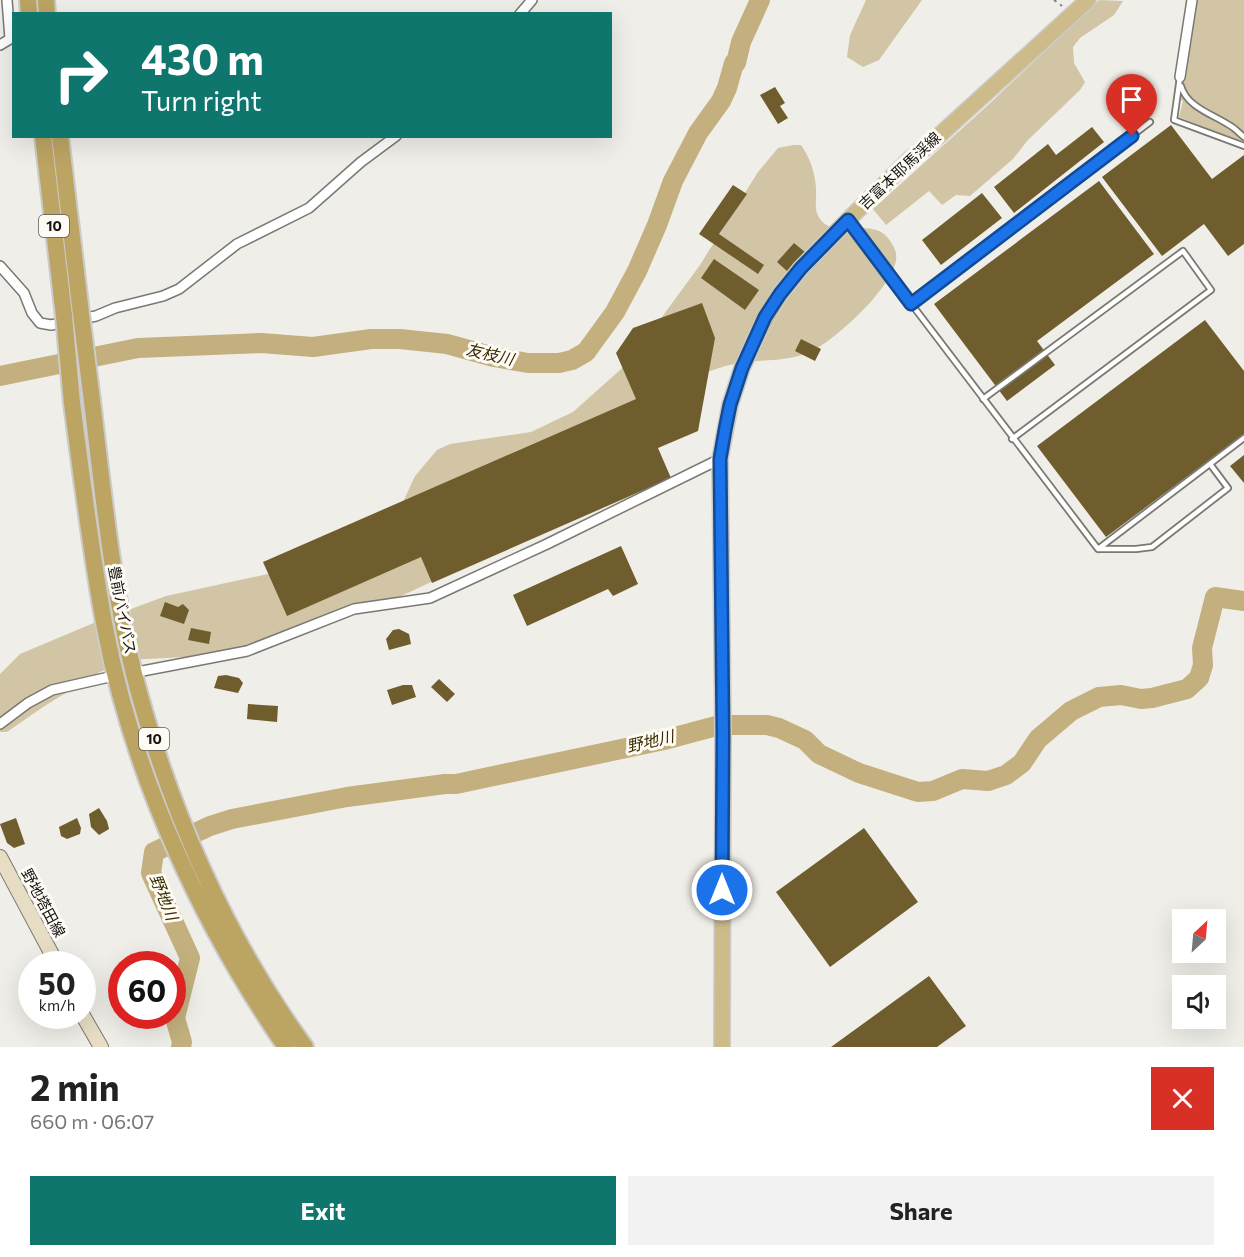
<!DOCTYPE html>
<html lang="en">
<head>
<meta charset="utf-8">
<style>
  body { margin:0; font-family:Commissioner,"Noto Sans JP",sans-serif; background:#f2f2f2; color:#222; height:100vh; display:flex; flex-direction:column; font-size:22px; white-space:nowrap }
  * { box-sizing:border-box; margin:0 }
  p { font-size:20px; color:#767676 }
  .icon { flex:none; width:33px; height:33px; fill:none; stroke:currentColor; stroke-width:2; stroke-linecap:round; stroke-linejoin:round }
  .map { position:relative; height:1047px; overflow:hidden }
  .sheet { display:flex; flex-direction:column; background:#fff; flex:1 }
  .sheet>* { flex:none }
  .banner { position:absolute; left:12px; top:12px; width:600px; height:126px; border-radius:0px; box-shadow:0 6px 24px #0002; background:#0f766e; color:#fff; overflow:hidden }
  .needle { width:39px; rotate:26deg }
  .controls { position:absolute; left:1172px; top:909px; display:grid; gap:12px }
  .controls a { display:grid; place-items:center; width:54px; height:54px; border-radius:0px; background:#fff; box-shadow:0 6px 24px #0002; font-size:30px }
  .speed { position:absolute; left:18px; top:951px; display:flex; gap:12px; font-size:30px; font-weight:700; text-align:center }
  .speed>* { display:grid; place-content:center; width:78px; height:78px; border-radius:50%; background:#fff; box-shadow:0 6px 24px #0002; line-height:1 }
  .speed small { font-size:15px; font-weight:400 }
  .speed .limit { border:9px solid #d22; background:#fff; color:#111 }
  .pin { position:absolute; display:grid; place-items:center; width:51px; height:51px; color:#fff; margin:-62px -26px; border-radius:50% 50% 50% 0; rotate:-45deg; box-shadow:0 0 6px #0007 }
  .pin .icon { rotate:45deg }
  .me { position:absolute; width:66px; margin:-33px; rotate:0deg; stroke-linejoin:round; filter:drop-shadow(0 0 4px #0008) }
  .turn { display:flex; align-items:center; gap:21px; height:126px; padding:0 30px; font-size:27px }
  .turn .icon { width:78px; height:78px; stroke-width:2.5 }
  .turn b { display:block; font-size:42px; line-height:51px }
  .round { display:grid; place-items:center; flex:none; width:63px; height:63px; border-radius:0px; background:#f2f2f2 }
  .summary { display:flex; align-items:center; justify-content:space-between; height:102px; padding:0 30px }
  h1 { font-size:36px; font-weight:700; line-height:45px }
  .button { display:flex; gap:12px; margin-top:auto; padding:12px 30px }
  .button a { flex:1; height:69px; border-radius:0px; background:#0f766e; color:#fff; font-size:24px; font-weight:700; line-height:69px; text-align:center }
  .button a+a { background:#f2f2f2; color:#222 }
  .map>svg:first-child { display:block }
</style>
</head>
<body>
<div class="map">
<svg width="1244" height="1047" viewBox="0 0 1244 1047">
  <rect width="100%" height="100%" fill="#f0eee8"/>
  <path fill="#d1c5a5" d="M866,0h56l-43,60 -16,7 -16,-10 3,-22z
    M1099,0l24,1 -9,14 -34,23 -7,9 1,16 11,19 -5,8 -53,51 -14,18 -43,37 -14,-1 -14,10 -13,-14 -43,34 -13,-16 115,-104z
    M1186,0h58v144l-65,-27 4,-16 -9,-6z
    M793,145h8c9,13 14,28 15,43 1,12 -3,21 4,31 15,21 52,-2 68,19 2,3 8,11 8,16 5,27 -65,91 -89,99 -22,9 -44,6 -67,10 -14,2 -27,7 -40,12l-213,181 -88,41 -127,45 -65,14 -80,4 -29,13 -55,34 -36,25h-7v-58l20,-20 76,-32 70,-26 116,-25 121,-69 12,-26 22,-26 13,-6 81,-12 42,-20 56,-50 71,-97 58,-93 20,-24z"/>
  <g fill="none" stroke-linecap="round" stroke-linejoin="round">
    <path stroke="#c3b07e" stroke-width="20" d="M0,376l138,-28 123,-5 52,4 58,-8h29l47,5 47,13 34,6h31l13,-3 14,-8 29,-40 22,-41 20,-46 16,-44 25,-48 23,-32 6,-13 7,-25h2l5,-21 19,-42
      M181,1047l1,-5 -7,-24 15,-60 -39,-85 3,-21 56,-26 22,-7 115,-22 98,-13h11l208,-44 56,-15h47l12,3 26,12 14,14 40,19 59,19 15,-1 29,-12 26,2 18,-6 16,-12 16,-24 33,-28 28,-14 22,-2 20,4 11,-1 35,-9 12,-11 4,-13 -1,-17 13,-51 29,4"/>
  </g>
  <path fill="#6f5d2e" d="M775,87l10,16 -5,3 8,12 -10,6 -18,-29z
    M1171,125l41,54 32,-24v89l-16,12 -24,-32 -42,32 -60,-79z
    M1092,127l12,15 -90,71 -20,-26 54,-43 8,11z
    M1099,181l55,73 -117,87 18,24 -48,36 -73,-97z
    M733,185l14,9 -28,40 45,31 -6,9 -59,-40z
    M982,193l20,25 -61,47 -19,-25z
    M794,243l11,9 -17,20 -11,-10z
    M714,259l45,31 -14,20 -44,-32z
    M702,303l13,35 -17,93 -40,17 13,30 -239,105 -11,-26 -134,59 -24,-54 373,-163 -20,-46 17,-25z
    M1205,320l39,51v63l-138,103 -69,-91z
    M801,339l20,10 -6,12 -20,-10z
    M1244,455v28l-14,-17z
    M621,546l17,38 -25,12 -5,-7 -81,37 -14,-31z
    M165,602l13,5 5,-3 6,6 -5,14 -24,-8z
    M191,628l20,4 -2,12 -21,-4z
    M399,629l10,5 2,10 -22,6 -3,-11 7,-9z
    M226,675l13,3 4,5 -5,10 -24,-5 4,-12z
    M439,679l16,15 -8,8 -16,-15z
    M403,685h9l4,12 -24,8 -5,-15z
    M248,704l30,2 -1,16 -30,-3z
    M99,808l8,13 2,8 -10,6 -8,-8 -2,-13z
    M16,818l9,26 -11,4 -7,-5 -7,-19z
    M77,818l4,10 -1,6 -13,5 -6,-3 -2,-9z
    M864,828l54,74 -88,65 -54,-75z
    M929,976l37,50 -29,21h-106z"/>
  <g fill="none" stroke-linecap="round" stroke-linejoin="round">
    <g stroke="#7a7872" stroke-width="8">
      <path id="service" d="M1180,77l-6,43 70,26
        M1181,86c6,21 31,28 48,39 6,3 10,8 15,12
        M849,222l249,327h38l16,-2 76,-59 -18,-24
        M911,304l239,-182
        M983,399l200,-148 28,39 -199,149
        M1098,549l146,-111"/>
    </g>
    <g stroke="#7a7872" stroke-width="12">
      <path id="minor" d="M520,14l12,-14
        M0,45l10,-6 -3,-39
        M1180,77l12,-77
        M0,266l24,27 8,20 8,10 11,2 45,-9 19,-8 48,-12 16,-7 58,-45 72,-36 52,-46 35,-26
        M132,673l115,-22 107,-42 76,-11 117,-54 173,-85
        M0,724l28,-21 24,-13 66,-15"/>
    </g>
    <g stroke="#7a7872" stroke-width="16">
      <path id="secondary" d="M0,857l57,107
        M82,1014l19,33"/>
    </g>
    <g stroke="#cbcbcb" stroke-width="18">
      <path id="primary" d="M722,1047l1,-314 -3,-274 10,-54 12,-37 13,-29 25,-45 21,-26 47,-48 62,-61 21,-16 157,-143"/>
    </g>
    <g stroke="#cbcbcb" stroke-width="20">
      <path id="trunk" d="M28,0l1,14
        M46,0l1,14
        M43,136l21,180
        M60,136l21,178
        M92,401c11,91 20,184 42,273 34,132 91,263 171,373
        M72,403c10,75 19,151 33,225 28,147 96,296 181,419"/>
    </g>
    <path stroke="#84837f" stroke-width="2" stroke-dasharray="3 4.5" stroke-linecap="butt" d="M1054,0l8,6"/>
    <use href="#service" stroke="#fff" stroke-width="4.5"/>
    <use href="#minor" stroke="#fff" stroke-width="9"/>
    <use href="#secondary" stroke="#e6ddc4" stroke-width="14"/>
    <use href="#primary" stroke="#cdbb8a" stroke-width="15"/>
    <use href="#trunk" stroke="#bca463" stroke-width="16"/>
    <g stroke="#cbcbcb" stroke-width="20" stroke-linecap="butt">
      <path id="trunk-bridge" d="M81,314l11,87
        M64,316l8,87"/>
    </g>
    <use href="#trunk-bridge" stroke="#bca463" stroke-width="16"/>
  </g>
  <g fill="none" stroke-linecap="round" stroke-linejoin="round">
    <g stroke="#114b97" stroke-width="15">
      <path id="route" d="M722,890l1,-157 -3,-274 5,-29 5,-25 12,-37 23,-51 15,-23 21,-26 47,-48 63,84 221,-168"/>
    </g>
    <use href="#route" stroke="#1a73e8" stroke-width="10"/>
  </g>
  <g text-anchor="middle" stroke-width="6" stroke-linejoin="round" paint-order="stroke">
    <g fill="#fefbf5" stroke="#5a5955" stroke-width="1.5">
      <rect x="39" y="215" width="30" height="22" rx="4.5"/>
      <rect x="139" y="728" width="30" height="22" rx="4.5"/>
    </g>
    <g font-size="14" font-weight="bold" fill="#141311">
      <text x="54" y="231">10</text>
      <text x="154" y="744">10</text>
    </g>
    <g font-size="15" fill="#141311" stroke="#fefbf5">
      <text transform="translate(900 171) rotate(-43)" y="5">吉富本耶馬渓線</text>
      <text transform="translate(122 610) rotate(79)" y="5">豊前バイパス</text>
      <text transform="translate(43 903) rotate(62)" y="5">野地塔田線</text>
    </g>
    <g font-size="16" font-style="italic" fill="#392b01" stroke="#fefbf5">
      <text transform="translate(490 354) rotate(13)" y="6">友枝川</text>
      <text transform="translate(650 741) rotate(-13)" y="6">野地川</text>
      <text transform="translate(164 897) rotate(68)" y="6">野地川</text>
    </g>
  </g>
</svg>
<div class="controls">
<a><svg class="needle" viewBox="-14 -14 28 28"><path d="M0-13l5 13h-10z" fill="#e53935"/><path d="M0 13l5-13h-10z" fill="#767676"/></svg></a>
<a><svg class="icon" aria-label="sound" viewBox="0 0 24 24"><path d="M4 9h4l5-4v14l-5-4H4zM17 9q2 3 0 6"/></svg></a>
</div>
<div class="speed"><div>50<small>km/h</small></div><div class="limit">60</div></div>
<div class="pin" style="left:1132px;top:136px;background:#d93025"><svg class="icon" aria-label="arrive" viewBox="0 0 24 24"><path d="M6 21V4h12l-3 4 3 4H6"/></svg></div>
<svg class="me" style="left:722px;top:890px" viewBox="-20 -20 40 40"><circle r="17" fill="#1a73e8" stroke="#fff" stroke-width="3"/><path d="M0-11L8 9 0 5-8 9z" fill="#fff"/></svg>
<div class="banner">
<div class="turn"><svg class="icon" aria-label="right" viewBox="0 0 24 24"><path d="M7 20v-9h11M14 6l5 5-5 5"/></svg><div><b>430 m</b>Turn right</div></div>
</div>
</div>
<section class="sheet">
<div class="summary"><div><h1>2 min</h1><p>660 m · 06:07</p></div><a class="round" style="background:#d93025;color:#fff"><svg class="icon" aria-label="close" viewBox="0 0 24 24"><path d="M6 6l12 12M18 6L6 18"/></svg></a></div>
<div class="button"><a>Exit</a><a>Share</a></div>
</section>
</body>
</html>
